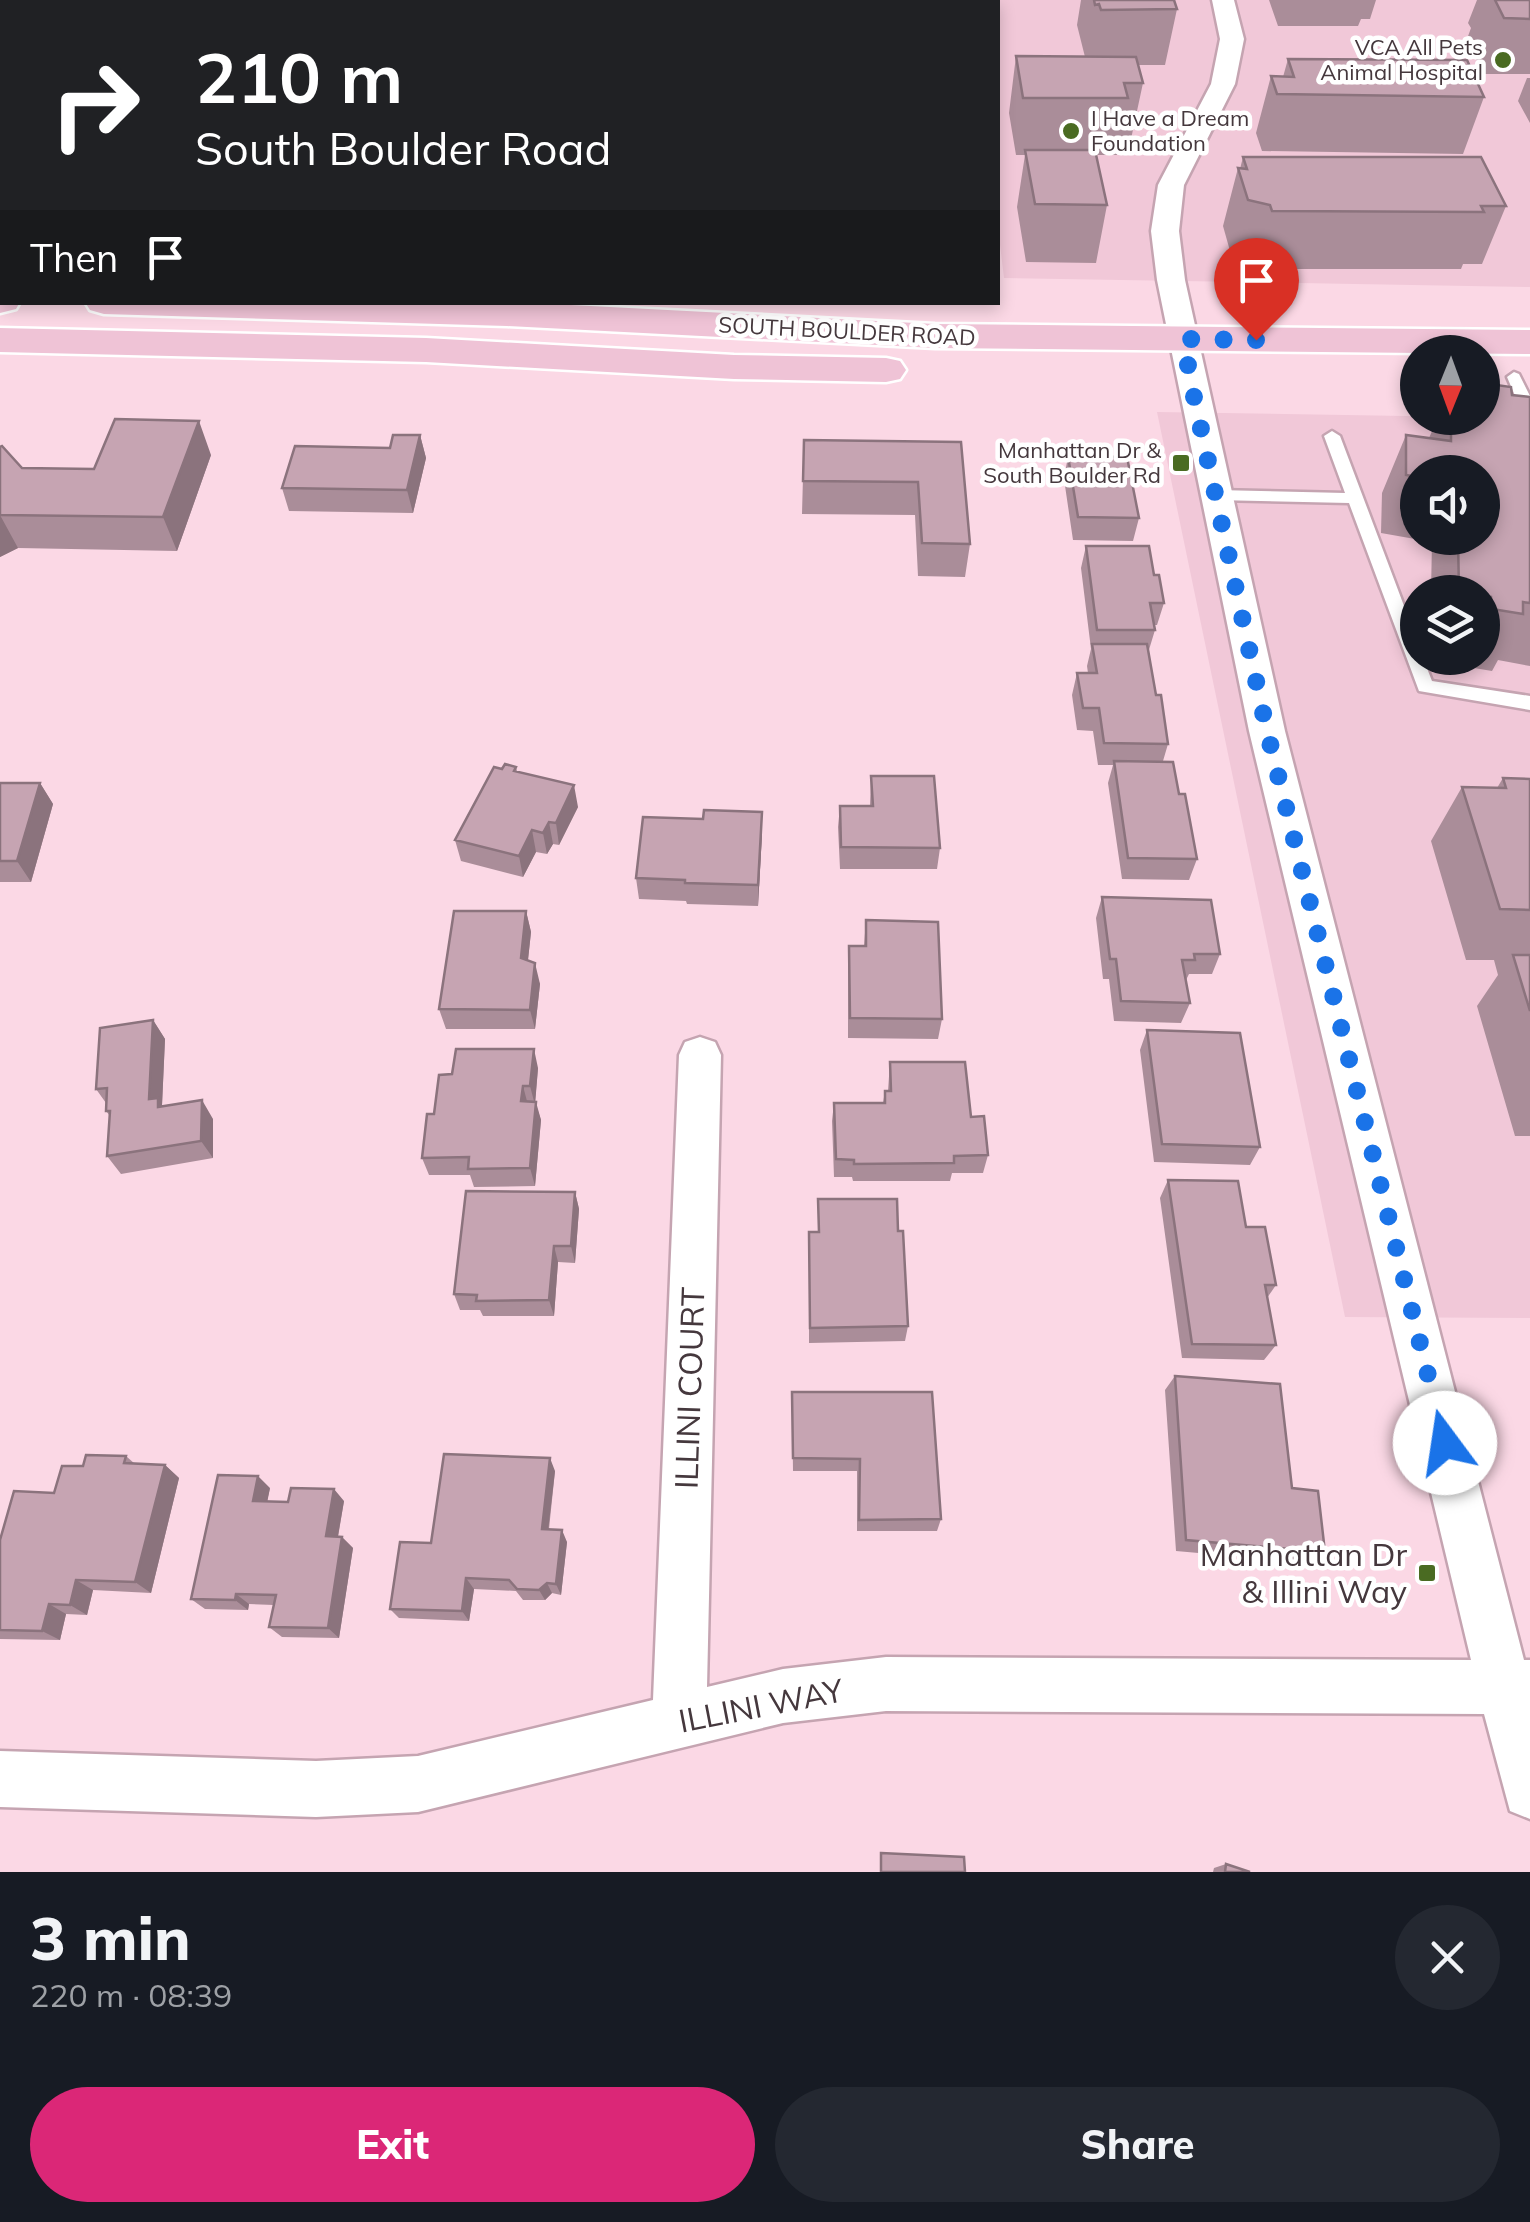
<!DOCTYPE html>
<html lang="en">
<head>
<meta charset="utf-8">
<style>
  body { margin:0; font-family:Mulish,sans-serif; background:#242831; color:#f1f3f6; height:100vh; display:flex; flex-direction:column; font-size:38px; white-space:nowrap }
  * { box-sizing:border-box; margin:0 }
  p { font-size:32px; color:#9ea1a6 }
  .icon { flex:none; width:55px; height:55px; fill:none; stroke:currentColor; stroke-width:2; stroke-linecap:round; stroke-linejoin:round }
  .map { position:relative; height:1872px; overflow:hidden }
  .details { display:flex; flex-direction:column; background:#171b24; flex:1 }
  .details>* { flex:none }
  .banner { position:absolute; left:0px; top:0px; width:1000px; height:305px; box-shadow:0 5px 15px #0003; background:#202124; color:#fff; overflow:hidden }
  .needle { width:65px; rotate:181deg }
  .fabs { position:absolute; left:1400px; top:335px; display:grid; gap:20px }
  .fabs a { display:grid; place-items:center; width:100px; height:100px; border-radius:50%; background:#171b24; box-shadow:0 5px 15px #0003; font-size:50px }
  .pin { position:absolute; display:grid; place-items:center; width:85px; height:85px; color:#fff; margin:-102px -42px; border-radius:50% 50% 50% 0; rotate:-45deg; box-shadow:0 0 10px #0007 }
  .pin .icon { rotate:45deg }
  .me { position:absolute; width:110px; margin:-55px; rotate:346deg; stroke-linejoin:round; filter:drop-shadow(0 0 8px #0008) }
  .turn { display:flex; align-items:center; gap:35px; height:210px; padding:0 30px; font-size:45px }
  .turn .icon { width:130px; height:130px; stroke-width:2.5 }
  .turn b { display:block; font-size:70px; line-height:85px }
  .then { display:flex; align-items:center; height:95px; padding:0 30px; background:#0003; gap:20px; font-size:38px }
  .round { display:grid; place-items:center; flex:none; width:105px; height:105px; border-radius:52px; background:#242831 }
  .overview { display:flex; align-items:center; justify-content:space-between; height:170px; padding:0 30px }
  h1 { font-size:60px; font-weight:800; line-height:75px }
  .cta { display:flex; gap:20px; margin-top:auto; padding:20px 30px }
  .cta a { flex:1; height:115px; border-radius:60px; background:#db2777; color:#fff; font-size:40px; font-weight:800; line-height:115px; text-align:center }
  .cta a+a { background:#242831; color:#f1f3f6 }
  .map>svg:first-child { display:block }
</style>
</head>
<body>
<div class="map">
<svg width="1530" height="1872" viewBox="0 0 1530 1872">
  <rect width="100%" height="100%" fill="#fbd8e5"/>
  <path fill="#f1c8d8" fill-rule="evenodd" d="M969,0h561v287l-526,-9 -6,-50v-226z
    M1157,412l373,6v900l-185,-1zM1418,472h64v66h-64zM1418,592h64v66h-64z"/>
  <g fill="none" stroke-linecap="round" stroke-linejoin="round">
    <g stroke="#c5a4b1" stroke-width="5">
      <path id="lane" d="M1514,372l5,2 11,22v21l-8,-5 -15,-35z
        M1332,431l8,5 78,207v15h5l9,23 98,15v14l-111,-19 -70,-188 -133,-3 -8,-5 8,-5 129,3 -21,-57z"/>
    </g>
    <g stroke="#c5a4b1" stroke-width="5">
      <path id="street" d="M1212,0h22l10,39 -9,45 -51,101 -5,46 6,49 100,451 239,929h6v159l-20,-8 -26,-97 -598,-3 -103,12 -365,89 -102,5 -316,-10v-56l316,10 102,-5 235,-56 26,-645 6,-13 15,-5 15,5 6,13 -14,632 76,-18 103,-12 585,3 -222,-929 -92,-451 -6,-49 7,-46 53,-101 9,-45z"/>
    </g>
    <g stroke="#fff" stroke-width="5">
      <path id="primary" d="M0,289l2,13h18l-4,7 -16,4z
        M85,302h428l422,22 595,6v24l-595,-6 -428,-22 -403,-12 -14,-4z
        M0,328l426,10 308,17 152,3 14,3 6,9 -6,9 -14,3 -152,-3 -308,-17 -426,-10z"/>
    </g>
    <use href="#lane" fill="#fff" fill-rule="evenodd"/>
    <use href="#street" fill="#fff" fill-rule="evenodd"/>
    <use href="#primary" fill="#efc3d6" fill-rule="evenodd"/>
  </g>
  <path fill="#aa8d99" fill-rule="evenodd" d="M1081,0h93l3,9 -12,56h-27l5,18 -12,56h-11l-3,16h-21l11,50 -11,58 -70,-1 -9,-55 8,-52h-9l-7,-42 7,-57 69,1 -8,-32z
    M1269,0h107l-6,19h-9l-3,7h-80z
    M1477,0h53v74h-47l-16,-35 4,-11 -3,-5z
    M1288,59l196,38 -21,57 -201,-3 -6,-18 15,-57 12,1z
    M1527,78h3v45l-12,-22z
    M1243,157l263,49 -24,58h-19l-2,5h-205l-2,-6 -22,-5 -9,-32 15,-58 2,1z
    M1512,395l18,2v269l-32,-6 -6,11 -30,-5v-8h20v-66h-51l1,-50 -51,-9 1,-40 24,-58 23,3 9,-20h44zM1418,472h64v66h-64z
    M420,435l6,23 -13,55 -124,-2 -7,-23z
    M804,440l157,2 9,102 -5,33 -47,-1 -3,-61 -113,-1z
    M0,447l22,21 72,1 117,-14 -34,96 -159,-3 -18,9z
    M1068,456l71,62 -6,23 -60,-1 -9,-61z
    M1086,546l68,29 10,28 -7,22h-3l1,5 -7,23 8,42 12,49 -5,17 16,33 18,65 -8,21 -67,-1 -14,-96 5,-18h-15l-5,-34 -16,-1 -5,-35 5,-22h11l-1,-7 4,-17 -10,-81z
    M516,767l1,4 61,36 -19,38 -6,-1 -6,10 -11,-2 -13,25 -62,-16 -6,-21 47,-71z
    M871,776l69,72 -3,21h-97l-2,-42 2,-21h30z
    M1503,778l27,1v357h-15l-38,-130 21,-31 -4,-15h-28l-35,-119 31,-54 35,1z
    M0,783h40l13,21 -22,78h-31z
    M762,833l-4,73 -71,-2 -1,-3 -47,-2 -3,-21z
    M1102,897l118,57 -8,20h-23l-3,6 4,23 -9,20 -67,-2 -5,-42h-6l-7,-61z
    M526,911l5,21 -3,28 12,24 -5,45h-89l-7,-20z
    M866,920l76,99 -4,20 -90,-1v-72l1,-20h15z
    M153,1020l12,19 -3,66 1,1 50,13v39l-92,16 -14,-18 3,-40 -4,-5v-8l-10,-14z
    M1147,1030l113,117 -10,18 -96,-3 -14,-112z
    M890,1062l81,55 17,38 -5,18h-31l-2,8h-97l-1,-4h-18l-2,-56 2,-18h49l2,-12h3z
    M538,1068l-3,34 6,18 -6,66 -61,1 -4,-12h-41l-7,-17 12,-44z
    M1168,1180l78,47 30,58 -9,13 9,47 -12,15 -82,-2 -22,-160z
    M575,1192l4,17 -4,54 -17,-1 -4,54h-71l-3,-6h-20l-6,-16z
    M818,1199l80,32 10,95 -3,15 -96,2v-111h9z
    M1175,1376l117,112 33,64 -14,11 -135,-12 -11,-161z
    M792,1392l149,127 -4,12h-80v-60h-64z
    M126,1456l9,8 30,1 14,13 -28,115 -58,-3 -6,25 -21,-1 -6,26 -60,-1v-99l54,-47z
    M555,1471l-6,58 18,13 -6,53 -9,-2 -7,7h-22l-7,-9 -42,-2 -5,32 -70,-3 -9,-9 41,-66z
    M270,1488l-3,13h77l-6,36h4l11,11 -14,90 -57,-1 -13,-10 5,-22 -25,-1 -1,6 -43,-1 -14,-10z
    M1226,1864l24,8h-37l1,-4z"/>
  <path fill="#8b737d" d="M199,421l12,34 -34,96 -14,-34z
    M420,435l6,23 -13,55 -6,-23z
    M0,515l18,33 -18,9z
    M40,783l13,21 -22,78 -14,-21z
    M574,785l4,22 -19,38 -3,-22z
    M762,812v21l-4,73v-21z
    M549,822l4,22 -6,10 -4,-21z
    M532,830l4,22 -13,25 -4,-21z
    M526,911l5,21 -5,46 -5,-20z
    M535,963l5,21 -5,45 -5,-19z
    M153,1020l12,19 -3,66 8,12 -21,-18z
    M534,1049l4,19 -3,37 -5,-19z
    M523,1086l5,19 -7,-4z
    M202,1100l11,19v39l-12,-17z
    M536,1102l5,18 -6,66 -5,-18z
    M575,1192l4,17 -4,54 -4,-17z
    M554,1246l4,16 -4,54 -5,-16z
    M550,1458l5,13 -8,69 -5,-11z
    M165,1465l14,13 -28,115 -16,-11z
    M258,1476l12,12 -5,25 -12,-12z
    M334,1489l10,12 -8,46 -10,-11z
    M562,1530l5,12 -6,53 -5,-11z
    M342,1537l11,11 -14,90 -11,-10z
    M466,1578l8,11 -5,32 -7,-10z
    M76,1580l17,10 -6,25 -17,-10z
    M547,1583l5,10 -7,7 -6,-10z
    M236,1594l13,10 -1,6 -13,-10z
    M49,1604l17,10 -6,26 -18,-9z"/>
  <path fill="#c6a4b2" stroke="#8b737d" stroke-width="2.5" d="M1094,0h80l3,9 -76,1 -2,-6 -4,1z
    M1495,0h35v19l-26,-1z
    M1016,56l120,1 7,26h-19l4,15h-105z
    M1288,59l179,1 17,37 -207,-3 -6,-18 23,1z
    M1025,150h70l12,55 -72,-1z
    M1243,157h238l25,49h-25l3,6 -212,-1 -2,-6 -22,-5 -10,-32 9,1z
    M1482,383l29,4 1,8 18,2v206l-7,-1v12l-31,-5 -1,-12 -9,-1v-4h-23l-1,-54h24v-66h-64v5l-12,-2v-40l45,6v-23h31z
    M115,419l84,2 -36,96 -163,-2v-68l2,-1 20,22 72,1z
    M393,435h27l-13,55 -125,-2 13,-42 95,2z
    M804,440l157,2 9,102 -48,-1 -4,-61 -115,-1z
    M1068,456l59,1 12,61 -61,-1z
    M1086,546h63l5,29h5l5,28h-14l5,27h-58z
    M1092,644h55l9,51h5l7,49 -64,-1 -5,-35h-16l-6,-35h20z
    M1114,761l59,1 6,32h6l12,65 -69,-1z
    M505,764l11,3 -2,4 60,14 -18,38 -7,-1 -6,11 -11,-3 -13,26 -64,-16 39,-73 8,2z
    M871,776h63l6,72 -99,-1 -1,-41h33z
    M1503,778l27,1v131l-30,-1 -38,-122 44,1z
    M0,783h40l-23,78h-17z
    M704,810l58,2 -4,73 -73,-2v-3l-49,-2 7,-61 60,2z
    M1102,897l109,3 9,54h-26l1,6h-13l8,43 -69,-2 -5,-42h-6z
    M454,911h72l-5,47 14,5 -5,47 -91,-1z
    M866,920l72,2 4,97 -92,-1 -1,-72h17z
    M1513,955h17v56z
    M153,1020l-4,79 9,-1v9l44,-7 -1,41 -94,15 3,-45h-4l1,-23 -11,1 4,-61z
    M1147,1030l93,3 20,114 -98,-3z
    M456,1049h78l-4,37h-7l-2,15 15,1 -6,66 -62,1 1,-12 -47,1 5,-44h7l5,-39 13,-1z
    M890,1062h75l6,55 13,-1 4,39 -34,1v7l-100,1v-4l-18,-1 -2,-56h51v-12h6z
    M1168,1180l70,1 8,46h19l11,58h-11l11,60 -84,-1z
    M466,1191l109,1 -4,54h-17l-5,54 -73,1 1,-6 -23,-1z
    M818,1199h79l1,32h5l5,95 -98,2 -1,-96h10z
    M1175,1376l105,8 12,104 26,3 7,61 -139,-12z
    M792,1392h140l9,127 -82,1 1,-61 -67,-1z
    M444,1454l106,4 -8,71 20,1 -6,54 -9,-1 -8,7 -22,-1 -8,-9 -43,-2 -4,33 -72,-2 10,-67 31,1z
    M86,1455l40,1 -2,7 41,2 -30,117 -59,-2 -6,25 -21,-1 -7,27 -42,-1v-90l14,-49 40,2 8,-27h21z
    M218,1475l40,1 -5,25 35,1 3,-14 43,1 -8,47 16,1 -14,91 -59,-1 7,-32 -40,-1 -1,6 -44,-1z
    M881,1853l83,4 1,15h-84z
    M1226,1864l24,8h-25z"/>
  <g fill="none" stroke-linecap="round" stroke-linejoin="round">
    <path stroke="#1a73e8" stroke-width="18" stroke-dasharray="0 32.4" d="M1256,340l-71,-1 4,35 78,357 178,712"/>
  </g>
  <g fill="#4a6b22" stroke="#fff" stroke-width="4">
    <circle cx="1503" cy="60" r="10"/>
    <circle cx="1071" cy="131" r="10"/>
    <rect x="1171" y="453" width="20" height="20" rx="5"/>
    <rect x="1417" y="1563" width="20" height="20" rx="5"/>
  </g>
  <g text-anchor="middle" stroke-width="9" stroke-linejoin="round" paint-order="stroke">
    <g font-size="22" fill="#45383d" stroke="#fff" text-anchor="end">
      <text x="1483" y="55">VCA All Pets<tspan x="1483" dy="25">Animal Hospital</tspan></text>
      <text x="1091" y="126" text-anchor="start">I Have a Dream<tspan x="1091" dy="25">Foundation</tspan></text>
      <text x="1161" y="458">Manhattan Dr &amp;<tspan x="1161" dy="25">South Boulder Rd</tspan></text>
    </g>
    <g font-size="22" fill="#45383d" stroke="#fff">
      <text transform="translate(847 331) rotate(3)" y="8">SOUTH BOULDER ROAD</text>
    </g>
    <g font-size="32" fill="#45383d" stroke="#fff">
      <text transform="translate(690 1388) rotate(-88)" y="11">ILLINI COURT</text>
      <text transform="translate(761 1706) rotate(-11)" y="11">ILLINI WAY</text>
    </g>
    <g font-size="32" fill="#45383d" stroke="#fff" text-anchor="end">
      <text x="1407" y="1566">Manhattan Dr<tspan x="1407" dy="37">&amp; Illini Way</tspan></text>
    </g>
  </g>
</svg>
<div class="fabs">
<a><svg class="needle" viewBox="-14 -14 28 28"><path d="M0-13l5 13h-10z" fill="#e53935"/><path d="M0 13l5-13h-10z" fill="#9ea1a6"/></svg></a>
<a><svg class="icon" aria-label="sound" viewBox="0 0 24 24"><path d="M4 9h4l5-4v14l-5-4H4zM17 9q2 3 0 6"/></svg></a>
<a><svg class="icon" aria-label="layers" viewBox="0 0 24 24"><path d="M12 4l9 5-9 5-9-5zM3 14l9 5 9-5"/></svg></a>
</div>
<div class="pin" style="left:1256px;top:340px;background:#d93025"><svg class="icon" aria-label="arrive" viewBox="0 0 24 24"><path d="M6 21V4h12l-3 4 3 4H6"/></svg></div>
<svg class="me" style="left:1445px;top:1443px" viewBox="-20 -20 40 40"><circle r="19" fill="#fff"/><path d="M0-13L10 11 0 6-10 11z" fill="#1a73e8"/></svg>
<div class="banner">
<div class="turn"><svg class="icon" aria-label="right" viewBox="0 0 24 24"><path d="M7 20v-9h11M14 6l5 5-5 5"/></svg><div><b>210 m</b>South Boulder Road</div></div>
<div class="then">Then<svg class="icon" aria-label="arrive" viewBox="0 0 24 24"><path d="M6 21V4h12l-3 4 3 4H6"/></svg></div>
</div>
</div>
<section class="details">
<div class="overview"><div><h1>3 min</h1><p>220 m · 08:39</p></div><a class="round"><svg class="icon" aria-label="close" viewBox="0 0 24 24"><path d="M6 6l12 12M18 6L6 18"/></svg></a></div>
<div class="cta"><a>Exit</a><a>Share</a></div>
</section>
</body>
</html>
